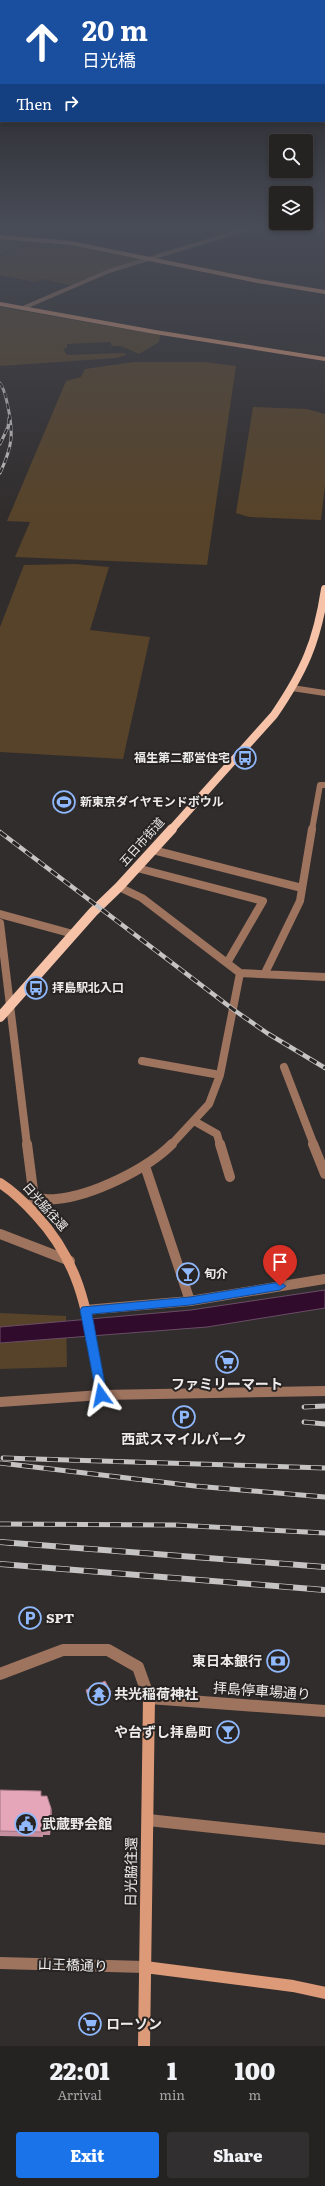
<!DOCTYPE html>
<html lang="en">
<head>
<meta charset="utf-8">
<style>
  body { margin:0; font-family:Literata,"Noto Sans JP",serif; background:#312f2f; color:#f1f3f6; height:100vh; display:flex; flex-direction:column; font-size:15px; white-space:nowrap }
  * { box-sizing:border-box; margin:0 }
  p { font-size:13px; color:#a3a4a5 }
  .icon { flex:none; width:22px; height:22px; fill:none; stroke:currentColor; stroke-width:2; stroke-linecap:round; stroke-linejoin:round }
  .map { position:relative; height:2046px; overflow:hidden }
  .details { display:flex; flex-direction:column; background:#252222; flex:1 }
  .details>* { flex:none }
  .guide { position:absolute; left:0px; top:0px; width:325px; height:122px; box-shadow:0 2px 6px #0003,0 0 0 1px #423f40; background:#1a4fa0; color:#fff; overflow:hidden }
  .fabs { position:absolute; left:269px; top:134px; display:grid; gap:8px }
  .fabs a { display:grid; place-items:center; width:44px; height:44px; border-radius:4px; background:#252222; box-shadow:0 2px 6px #0003,0 0 0 1px #423f40; font-size:20px }
  .pin { position:absolute; display:grid; place-items:center; width:34px; height:34px; color:#fff; margin:-41px -17px; border-radius:50% 50% 50% 0; rotate:-45deg; box-shadow:0 0 4px #0007 }
  .pin .icon { rotate:45deg }
  .me { position:absolute; width:44px; margin:-22px; rotate:348deg; stroke-linejoin:round; filter:drop-shadow(0 0 3px #0008) }
  .turn { display:flex; align-items:center; gap:14px; height:84px; padding:0 16px; font-size:18px }
  .turn .icon { width:52px; height:52px; stroke-width:2.5 }
  .turn b { display:block; font-size:28px; line-height:34px }
  .then { display:flex; align-items:center; height:38px; padding:0 16px; background:#0003; gap:8px; font-size:15px }
  .eta { display:flex; justify-content:space-evenly; align-items:center; height:68px; text-align:center }
  .eta b { font-size:24px; font-weight:800; line-height:28px }
  .action { display:flex; gap:8px; margin-top:auto; padding:8px 16px }
  .action a { flex:1; height:46px; border-radius:4px; background:#1a73e8; color:#fff; font-size:16px; font-weight:800; line-height:46px; text-align:center }
  .action a+a { background:#312f2f; color:#f1f3f6 }
  .map>svg:first-child { display:block }
</style>
</head>
<body>
<div class="map">
<svg width="325" height="2046" viewBox="0 0 325 2046">
  <rect width="100%" height="100%" fill="#312d2d"/>
  <path fill="#574329" d="M0,227l24,1 26,10 -50,-3z
    M0,239l57,3 85,18 -32,9 -40,16 -27,-6 -8,3 -35,-7v-18l27,-12 -27,10z
    M0,307l160,28 -1,7 -20,12 -18,-8h-9l-2,-4 -43,2v4l-4,1 4,6 57,-2 2,2 -10,3 -116,8z
    M133,362h71l32,4 -29,199 -192,-8 15,-35 -23,-1 59,-140 15,-4 4,-8z
    M253,407l54,2 18,5v71l-4,35 -72,-3 -13,-4z
    M75,564l34,3 -19,63 60,7 -27,122 -123,-7v-125l24,-62z
    M0,1313l66,3 1,51 -67,2z"/>
  <path fill="#310b2c" stroke="#694e65" d="M325,1290v18l-118,19 -207,16v-16l191,-17z"/>
  <g fill="none" stroke-linecap="round" stroke-linejoin="round">
    <path stroke="#9e745e" stroke-width="4" d="M23,308l86,-37 144,-44"/>
    <path stroke="#9e745e" stroke-width="6" d="M292,688l33,5
      M312,830l8,-45h5"/>
    <path stroke="#9e745e" stroke-width="8" d="M153,850l149,38
      M137,868l126,33 -36,62
      M119,887l23,11 98,75 85,4
      M0,914l73,20
      M0,923l27,222
      M265,973l35,-72 12,-72
      M142,1061l78,14
      M284,1067l30,78
      M194,1121l23,13 3,11
      M171,1145l38,-41 11,-29 20,-102"/>
    <path stroke="#9e745e" stroke-width="10" d="M27,1144l7,54 -2,12
      M220,1144l10,33
      M313,1144l12,30
      M145,1166l45,135
      M34,1198c7,0 15,2 22,1 36,-3 91,-30 116,-55
      M0,1234l70,27
      M85,1310l105,-9 135,-22
      M0,1402l101,-7 224,-4"/>
    <path stroke="#9e745e" stroke-width="12" d="M0,1674l63,-24h45l30,17 11,31 176,13
      M148,1820l177,19
      M0,1963l145,4"/>
    <path stroke="#dd9a78" stroke-width="4" d="M0,237l71,6 187,38 67,11
      M0,304l155,28 170,27"/>
    <path stroke="#dd9a78" stroke-width="10" d="M0,1183c14,9 25,20 36,32 51,55 52,110 65,180"/>
    <path stroke="#dd9a78" stroke-width="12" d="M145,1967l148,19 32,7
      M144,2046l5,-348"/>
    <path stroke="#f6c2a8" stroke-width="8" d="M171,830l103,-115c30,-44 43,-73 51,-126"/>
    <path stroke="#f6c2a8" stroke-width="10" d="M0,1017l93,-105 26,-25 53,-58"/>
    <g stroke="#c5c3c3" stroke-width="3">
      <path id="rail-far3" d="M0,383c5,7 6,15 8,24 6,28 4,40 -8,66
        M0,444l8,-17 1,-9"/>
    </g>
    <g stroke="#c5c3c3" stroke-width="4.5">
      <path id="rail-far2" d="M0,832l234,178 33,23 58,35"/>
    </g>
    <g stroke="#c5c3c3" stroke-width="5">
      <path id="rail-far1" d="M304,1407l21,-1
        M304,1422l21,2
        M3,1458l322,10
        M0,1463l195,23 130,11
        M0,1524l175,1 150,8
        M0,1542l11,1"/>
    </g>
    <g stroke="#c5c3c3" stroke-width="6">
      <path id="rail" d="M0,1542l325,25
        M0,1564l325,26"/>
    </g>
    <use href="#rail-far3" stroke="#272423" stroke-width="2" stroke-dasharray="5.5" stroke-linecap="butt"/>
    <use href="#rail-far2" stroke="#272423" stroke-width="3" stroke-dasharray="8" stroke-linecap="butt"/>
    <use href="#rail-far1" stroke="#272423" stroke-width="3.5" stroke-dasharray="11" stroke-linecap="butt"/>
    <use href="#rail" stroke="#272423" stroke-width="4.5" stroke-dasharray="14" stroke-linecap="butt"/>
  </g>
  <path fill="#c58fa0" d="M86,1690l25,2v3l-19,9 -6,-12z
    M0,1790l42,6 9,12 1,5 -2,22h-7v2l-43,-1z"/>
  <path fill="#a07482" d="M111,1692v3l-19,9 -1,-3z
    M51,1808l1,5 -2,22v-5z"/>
  <path fill="#e5a6ba" stroke="#a07482" d="M105,1681l6,11 -20,9 -5,-11z
    M0,1790l41,1v5h6l4,12 -1,22h-8v2l-42,-1z"/>
  <linearGradient id="sky" x2="0" y2="1"><stop stop-color="#1b1919"/><stop offset="0.44" stop-color="#484c57"/><stop offset="1" stop-color="#484c57" stop-opacity="0"/></linearGradient>
  <rect width="325" height="514" fill="url(#sky)"/>
  <path fill="#1a73e8" stroke="#114b97" d="M280,1282l6,4 -6,4 -90,15 -98,9 15,81 -2,3h-8l-17,-88 2,-3 108,-10z"/>
  <defs>
    <g id="bus-ring" transform="scale(1.15)"><circle r="9.5" fill="#272423" stroke="#90b8fd" stroke-width="1.5"/><path d="M-5-6H5V4H4V6H2V4H-2V6H-4V4H-5ZM-3.5-4V0h7V-4ZM-3.5 1.2v1.5H-2V1.2ZM2 1.2v1.5H3.5V1.2Z" fill="#90b8fd"/></g>
    <g id="stadium-ring" transform="scale(1.15)"><circle r="9.5" fill="#272423" stroke="#90b8fd" stroke-width="1.5"/><path d="M0-5a6.5 5 0 1 0 0 10a6.5 5 0 1 0 0-10ZM-3.5-1.8h7v3.6h-7Z" fill="#90b8fd"/></g>
    <g id="bar-ring" transform="scale(1.15)"><circle r="9.5" fill="#272423" stroke="#90b8fd" stroke-width="1.5"/><path d="M-6-5H6L.8 .8V4.5H3.5V6h-7V4.5H-.8V.8Z" fill="#90b8fd"/></g>
    <g id="supermarket-ring" transform="scale(1.15)"><circle r="9.5" fill="#272423" stroke="#90b8fd" stroke-width="1.5"/><path d="M-6-5.5h2.5l.6 2H6L4.5 2H-2.5L-4.4-4H-6ZM-1.5 3.2a1.3 1.3 0 1 0 .1 0ZM3 3.2a1.3 1.3 0 1 0 .1 0Z" fill="#90b8fd"/></g>
    <g id="parking-ring" transform="scale(1.15)"><circle r="9.5" fill="#272423" stroke="#90b8fd" stroke-width="1.5"/><path d="M-3.5-5.5H1a3.5 3.5 0 0 1 0 7H-1V5.5H-3.5ZM-1-3.4V-.6H.8a1.4 1.4 0 0 0 0-2.8Z" fill="#90b8fd"/></g>
    <g id="bank-ring" transform="scale(1.15)"><circle r="9.5" fill="#272423" stroke="#90b8fd" stroke-width="1.5"/><path d="M-6-4H6V4H-6ZM0-2.3a2.3 2.3 0 1 0 0 4.6a2.3 2.3 0 1 0 0-4.6Z" fill="#90b8fd"/></g>
    <g id="temple-ring" transform="scale(1.15)"><circle r="9.5" fill="#272423" stroke="#90b8fd" stroke-width="1.5"/><path d="M0-6L5-2H3V0L6.5 2.5H4V6H1.5V3h-3V6H-4V2.5H-6.5L-3 0V-2H-5Z" fill="#90b8fd"/></g>
    <g id="civic-ring" transform="scale(1.15)"><circle r="9.5" fill="#272423" stroke="#90b8fd" stroke-width="1.5"/><path d="M-.6-6.5H3V-4.5H.6V-3L4-1V1h2V6H-6V1h2V-1L-.6-3ZM-1.2 2.5V6h2.4V2.5Z" fill="#90b8fd"/></g>
  </defs>
  <g fill-rule="evenodd">
    <use href="#bus-ring" x="245" y="758"/>
    <use href="#stadium-ring" x="64" y="802"/>
    <use href="#bus-ring" x="36" y="988"/>
    <use href="#bar-ring" x="188" y="1274"/>
    <use href="#supermarket-ring" x="227" y="1362"/>
    <use href="#parking-ring" x="184" y="1417"/>
    <use href="#parking-ring" x="30" y="1618"/>
    <use href="#bank-ring" x="278" y="1661"/>
    <use href="#temple-ring" x="99" y="1694"/>
    <use href="#bar-ring" x="228" y="1732"/>
    <use href="#civic-ring" x="26" y="1824"/>
    <use href="#supermarket-ring" x="90" y="2024"/>
  </g>
  <g text-anchor="middle" stroke-width="4" stroke-linejoin="round" paint-order="stroke">
    <g font-size="12" font-weight="bold" fill="#edebeb" stroke="#272423" text-anchor="start">
      <text x="230" y="762" text-anchor="end">福生第二都営住宅</text>
      <text x="80" y="806">新東京ダイヤモンドボウル</text>
      <text x="52" y="992">拝島駅北入口</text>
      <text x="204" y="1278">旬介</text>
    </g>
    <g font-size="12" fill="#edebeb" stroke="#272423">
      <text transform="translate(142 842) rotate(-48)" y="4">五日市街道</text>
      <text transform="translate(45 1207) rotate(48)" y="4">日光脇往還</text>
    </g>
    <g font-size="14" font-weight="bold" fill="#edebeb" stroke="#272423" text-anchor="start">
      <text x="227" y="1389" text-anchor="middle">ファミリーマート</text>
      <text x="184" y="1444" text-anchor="middle">西武スマイルパーク</text>
      <text x="46" y="1623">SPT</text>
      <text x="262" y="1666" text-anchor="end">東日本銀行</text>
      <text x="114" y="1699">共光稲荷神社</text>
      <text x="212" y="1737" text-anchor="end">や台ずし拝島町</text>
      <text x="42" y="1829">武蔵野会館</text>
      <text x="106" y="2029">ローソン</text>
    </g>
    <g font-size="14" fill="#edebeb" stroke="#272423">
      <text transform="translate(262 1691) rotate(4)" y="5">拝島停車場通り</text>
      <text transform="translate(131 1872) rotate(-89)" y="5">日光脇往還</text>
      <text transform="translate(73 1965) rotate(2)" y="5">山王橋通り</text>
    </g>
  </g>
</svg>
<div class="fabs">
<a><svg class="icon" aria-label="search" viewBox="0 0 24 24"><circle cx="10" cy="10" r="6"/><path d="M15 15l6 6"/></svg></a>
<a><svg class="icon" aria-label="layers" viewBox="0 0 24 24"><path d="M12 4l9 5-9 5-9-5zM3 14l9 5 9-5"/></svg></a>
</div>
<div class="pin" style="left:280px;top:1286px;background:#d93025"><svg class="icon" aria-label="arrive" viewBox="0 0 24 24"><path d="M6 21V4h12l-3 4 3 4H6"/></svg></div>
<svg class="me" style="left:101px;top:1395px" viewBox="-20 -20 40 40"><path d="M0-17L14 15 0 8-14 15z" fill="#1a73e8" stroke="#fff" stroke-width="4"/></svg>
<div class="guide">
<div class="turn"><svg class="icon" aria-label="ahead" viewBox="0 0 24 24"><path d="M12 20V5M6 11l6-6 6 6"/></svg><div><b>20 m</b>日光橋</div></div>
<div class="then">Then<svg class="icon" aria-label="right" viewBox="0 0 24 24"><path d="M7 20v-9h11M14 6l5 5-5 5"/></svg></div>
</div>
</div>
<section class="details">
<div class="eta">
<div><b>22:01</b><p>Arrival</p></div>
<div><b>1</b><p>min</p></div>
<div><b>100</b><p>m</p></div>
</div>
<div class="action"><a>Exit</a><a>Share</a></div>
</section>
</body>
</html>
